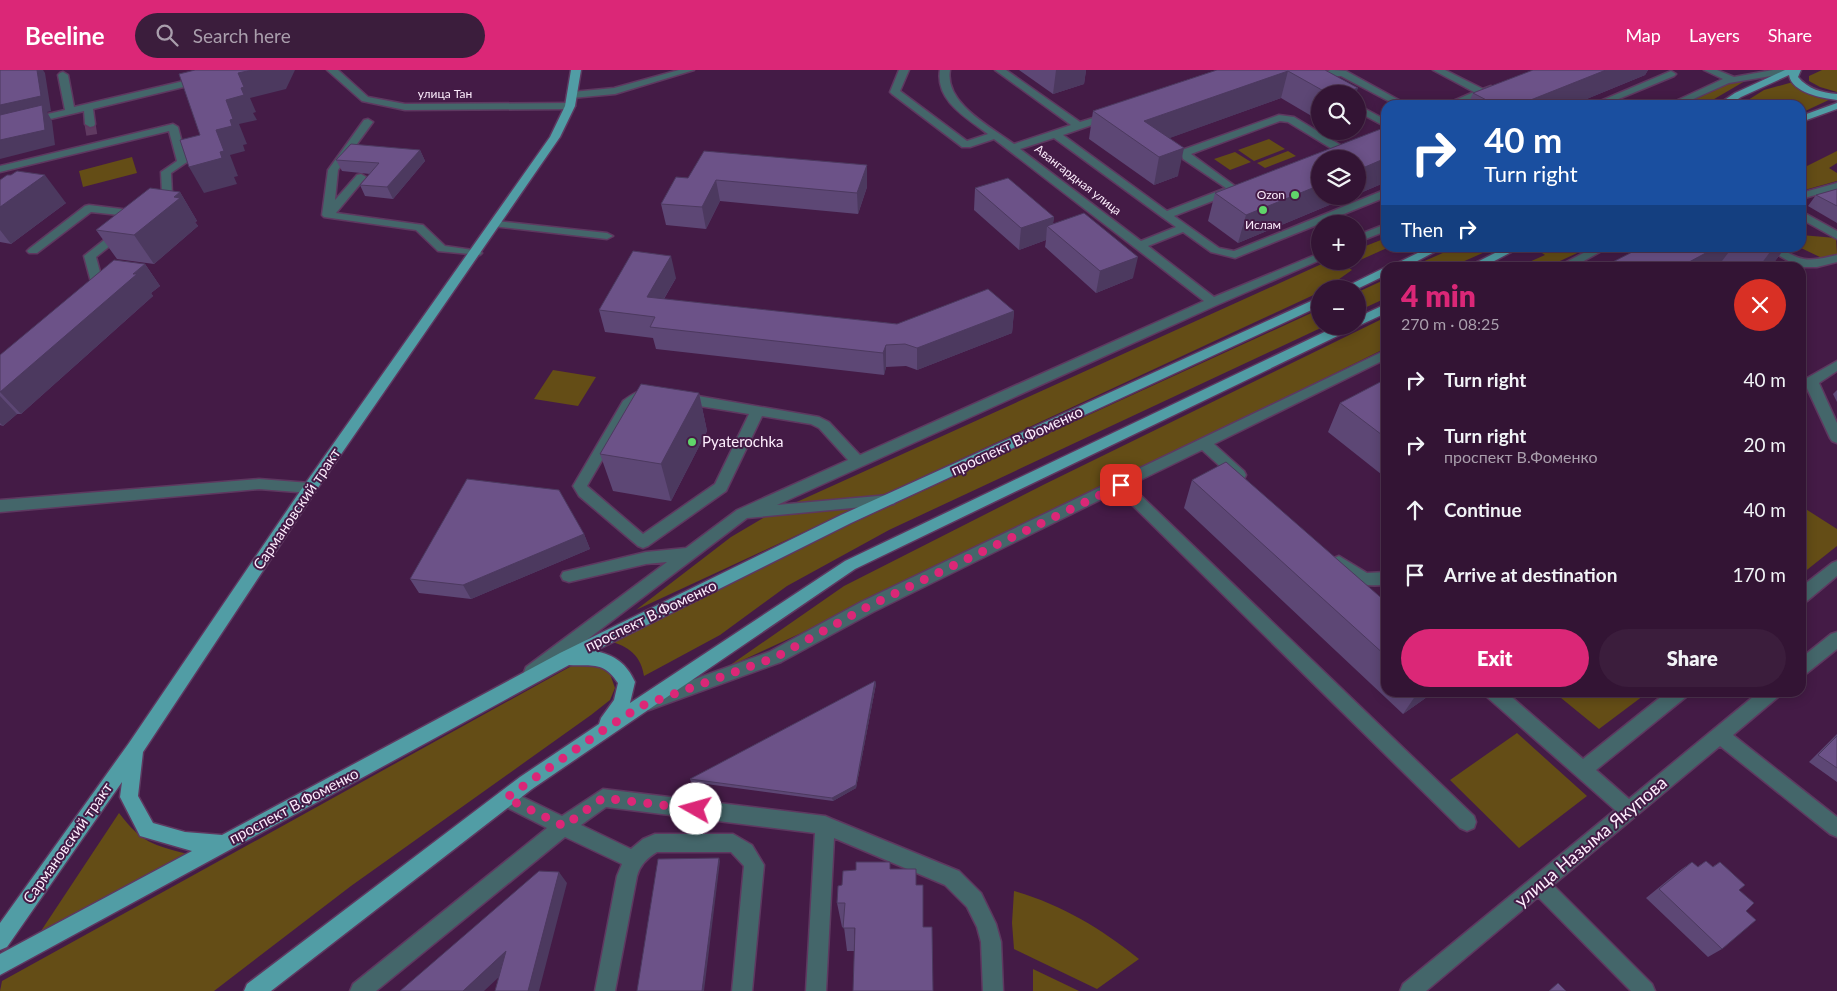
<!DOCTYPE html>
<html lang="en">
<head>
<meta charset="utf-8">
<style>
  body { margin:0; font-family:Lato,sans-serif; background:#3b1d3c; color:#f1f3f6; height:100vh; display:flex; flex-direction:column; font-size:19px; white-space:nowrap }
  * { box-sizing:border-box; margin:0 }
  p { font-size:16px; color:#a99eac }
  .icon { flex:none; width:28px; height:28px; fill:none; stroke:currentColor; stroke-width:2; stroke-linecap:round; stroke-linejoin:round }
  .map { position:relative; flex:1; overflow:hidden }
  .panel { position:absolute; left:1381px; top:192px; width:425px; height:435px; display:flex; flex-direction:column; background:#331434; border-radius:15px; box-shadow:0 2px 12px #0003,0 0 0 1px #4e334f }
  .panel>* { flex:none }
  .hud { position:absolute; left:1381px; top:30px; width:425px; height:152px; border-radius:15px; box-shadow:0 2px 12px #0003,0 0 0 1px #4e334f; background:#1a4fa0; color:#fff; overflow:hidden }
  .buttons { position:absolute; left:1311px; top:15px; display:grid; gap:10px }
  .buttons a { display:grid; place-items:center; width:55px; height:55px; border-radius:50%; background:#331434; box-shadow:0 2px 12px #0003,0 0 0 1px #4e334f; font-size:25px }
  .pin { position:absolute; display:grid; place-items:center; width:42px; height:42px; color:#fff; margin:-21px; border-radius:10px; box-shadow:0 2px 8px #0006 }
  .me { position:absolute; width:55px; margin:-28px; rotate:277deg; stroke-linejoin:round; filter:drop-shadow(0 0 4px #0008) }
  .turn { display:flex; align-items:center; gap:18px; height:105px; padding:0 20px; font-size:22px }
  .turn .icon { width:65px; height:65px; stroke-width:2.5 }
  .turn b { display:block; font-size:35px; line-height:42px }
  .then { display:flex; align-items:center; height:48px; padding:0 20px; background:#0003; gap:10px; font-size:19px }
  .round { display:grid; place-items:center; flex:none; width:52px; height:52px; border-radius:26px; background:#3b1d3c }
  .summary { display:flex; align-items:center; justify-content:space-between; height:85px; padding:0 20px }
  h1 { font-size:30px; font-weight:800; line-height:38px; color:#db2777 }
  .primary-button { display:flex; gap:10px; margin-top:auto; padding:10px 20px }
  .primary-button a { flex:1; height:58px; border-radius:30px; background:#db2777; color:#fff; font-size:20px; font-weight:800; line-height:58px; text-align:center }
  .primary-button a+a { background:#3b1d3c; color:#f1f3f6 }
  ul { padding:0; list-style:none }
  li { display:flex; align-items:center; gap:15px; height:65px; padding:0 20px }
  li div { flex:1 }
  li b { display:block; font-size:19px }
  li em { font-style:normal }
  header { display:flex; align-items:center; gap:30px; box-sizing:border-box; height:70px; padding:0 25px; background:#db2777; color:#fff }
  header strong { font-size:24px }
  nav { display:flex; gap:28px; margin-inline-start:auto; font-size:18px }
  .search { width:350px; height:45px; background:#3b1d3c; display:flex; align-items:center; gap:12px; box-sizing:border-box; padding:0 18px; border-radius:28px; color:#a99eac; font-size:19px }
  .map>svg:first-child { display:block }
</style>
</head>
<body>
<header>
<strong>Beeline</strong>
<div class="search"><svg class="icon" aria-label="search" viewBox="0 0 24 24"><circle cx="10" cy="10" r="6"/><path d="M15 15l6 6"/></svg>Search here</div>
<nav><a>Map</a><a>Layers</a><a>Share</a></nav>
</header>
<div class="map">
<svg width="1837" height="921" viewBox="0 0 1837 921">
  <rect width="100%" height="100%" fill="#441b46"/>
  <path fill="#644d16" d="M1822,0h15v22l-17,-5 -11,-6v-5z
    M1745,11l-41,24h-22l46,-21z
    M1793,12l40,16 -32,15v-8h-61l24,-15z
    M1269,69l16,10 -31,12 -16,-11z
    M1288,81l8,5 -31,12 -8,-5z
    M1837,81v12l-8,5 8,5v8l-36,10v-22z
    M1235,82l16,10 -21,8 -16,-11z
    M132,87l5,16 -54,14 -4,-16z
    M1801,165l35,3 1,16 -15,4 -21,-10z
    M1386,168l1,10 -29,13v-12z
    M1454,178h40l-43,19h-40z
    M1543,178h45l-41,19h-29l27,-12 -6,-4z
    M1356,191l-10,5 6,4 -27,19h-5v3l-684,318 95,-73 37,-22 558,-253z
    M1386,209v19l-28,13v-19z
    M1320,239v17h5l-436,204 -102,56 -67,49 -76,41c-3,-19 -13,-28 -31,-34l216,-108z
    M1386,247v31l-436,216 -224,104 118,-82 201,-102z
    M553,300l43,7 -18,29 -44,-7z
    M1801,436l36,23v17l-34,27 -2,-2z
    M577,593h17l15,8 6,17 -5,12 -19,15 -240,171 -137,105h-214l2,-10z
    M1555,623h92l-48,36z
    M1517,663l70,63 -68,52 -69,-68z
    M119,743c23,30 34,32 69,41l-149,80z
    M1014,821c48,14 86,37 125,68l-42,30 -83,-40 -2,-26z
    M1033,899l46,22h-46z"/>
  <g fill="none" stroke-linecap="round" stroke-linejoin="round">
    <path stroke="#603a61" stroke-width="11" stroke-dasharray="11 5.5" stroke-linecap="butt" d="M90,54l2,12"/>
    <g stroke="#5e3860" stroke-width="3">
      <path id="minor" d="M230,0h17l-2,2 -152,37 2,15 -1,2 -4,1 -5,-3 -1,-13 -84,20v-6l65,-15 -7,-35 2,-2 3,-1 5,3 6,32z
        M327,0h11l30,27 37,7 165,-1 5,3 -5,3 -165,1 -43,-9z
        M679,0h15l-79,24 -43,4 -5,-3 5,-3 42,-4z
        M899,0h10l-9,21 67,50 21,-7c-21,-16 -53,-33 -48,-64h10c-6,33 41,57 64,74l57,-19 -76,-55h11l74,52 26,-8h6v4l-49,17 104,76 59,-23 -43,-29 -2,-7 1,-2 97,-35 15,2 48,29 1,2 -1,2h-8l-46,-28 -8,-1 -89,33 48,35 -1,2 -64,25 45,32 15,3 148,-60 4,-1v7l-151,61 -24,-6 -28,-20 -35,14 66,51 106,-44v7l-103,45 -440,200 112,-10 5,1 2,4 -2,4 -147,14 -209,159 -6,2 -6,-2 -2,-5 2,-5 141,-105 -21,2 -77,18 -6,-2 -2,-4 2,-4 83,-20 40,-4 51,-38 111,-50 -29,-32 -8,-4 -49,-8 -36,75 -78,55 -5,2 -5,-2 -59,-50 -6,-10 50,-85c10,-7 18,-14 31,-10l2,3 -2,3 -10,2 -11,8 -46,79 56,48 72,-50 34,-70 -68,-11 -5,-2 -2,-3 2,-3 5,-2 138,24 10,5 31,33 344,-154 -210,-162 -24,8h-8l-70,-53 -2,-2zM1054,68l108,79 14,10 -35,14 -121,-92z
        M1331,0l15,1 62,34h-12l-55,-29h-9l-21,6 -5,-3z
        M1433,0h12l38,19 8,-3 5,3 -38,16h-14l30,-13z
        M1704,0h13l17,7 39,-7h21l-5,3 -60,10 -49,22h-13l56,-26z
        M1671,1l5,3 -2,2 -70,29h-13z
        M1358,35l28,15v7l-28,-15z
        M368,49l5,3 -35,48 -3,30 22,-25 4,-1 5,3 -30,36 87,12 22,21 35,5 2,2 -2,2 -42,-4 -22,-21 -92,-13 -2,-2 6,-45 36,-50z
        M173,54l5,3 9,35 -16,11 1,21 -13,12h-8l-1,-2 12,-11 -1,-21 16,-11 -8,-30 -169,41v-6z
        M1837,113v6l-36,10v-6z
        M89,135l49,6 6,3 -6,3 -47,-5 -54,41h-8l-2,-2 2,-2 56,-43z
        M1801,141l36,20v8l-36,-20z
        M496,151l111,12 6,3 -6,3 -115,-13 -2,-2z
        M1386,154v7l-28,11v-7z
        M122,158l4,1 2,2 -2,2 -30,24 7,26 -11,10h-8l-2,-3 9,-8 -7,-26 34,-27z
        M1593,178h14l-36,20h-16z
        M1766,178c18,-2 24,9 38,11 11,2 22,-2 33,-4v7l-20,5h-13l-3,4v-3h-8l-1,-5z
        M1386,280v9l-172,85 30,27 2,4 -2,4 -5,1 -5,-1 -32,-29 -72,35 344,331 2,6 -2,6 -7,3 -7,-3 -342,-337 -245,121 -92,50 -132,48 -6,-2 -3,-5 3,-5 126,-46 92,-50z
        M1837,291v10l-18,12 18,40v20l-5,-2 -2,-3 -25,-54 2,-6z
        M259,409l51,4 5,1 2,4 -2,4 -5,1 -51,-4 -259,23v-12z
        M1339,486l28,17 19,-1v12c-19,5 -45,-4 -55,-22l3,-4z
        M1837,491v15l-30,25 -6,1v-15l31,-24z
        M1837,562v17l-30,24 -6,2v-17l30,-24z
        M1485,622h21l77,67 84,-67h21l-2,5 -90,73 33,29 130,-107h21l-2,5 -45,38 104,82v20l-7,-3 -110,-88 -167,139 99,99 3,7h-24l-93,-94 -112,94h-26l3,-7 212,-174 -128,-113z
        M506,719l56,27 41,-27 222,27 7,3 127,52 22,22 15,31 5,18 2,49h-20l-2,-49 -4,-15 -10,-20 -22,-22 -111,-47 -8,153h-20l9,-158 -209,-26 -25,18 50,24 12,-10 12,-5h78l19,11 12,20 -12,126h-20l12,-125 -13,-14h-74c-10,6 -17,13 -20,24l-22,115h-20l22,-115 5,-12 -57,-27 -189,154h-26l3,-7 194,-156 -47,-24 -3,-6 3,-6z"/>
    </g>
    <g stroke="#5e3860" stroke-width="3">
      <path id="major" d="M571,0h10l-6,36 -15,31 -245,355 -172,260 -5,44 15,27 32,9 37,3 338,-182 281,-138 479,-218v9l-469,217 -256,128c20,4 32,13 40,31l-5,21 215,-142 492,-235h17l-2,3 -497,240 -323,220 -261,202h-27l3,-7 273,-207 79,-53 2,-6 13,-18 4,-17c-14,-22 -27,-17 -49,-18l-569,310v-21l192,-103 -52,-15 -20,-39 2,-15 -115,165 -7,3v-27l129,-180 176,-259 245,-347 15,-31z
        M1785,0h16l-3,7c10,12 24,16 39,17v6c-15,-2 -45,-7 -48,-25l-48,22 -12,8h-12l18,-12z
        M1837,33v6l-36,13v-6z
        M1428,178h14l-38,20h-17z
        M1505,178h14l-38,20h-16z
        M1386,197v8l-29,14h-16z
        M1386,234v9l-28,13v-9z"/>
    </g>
    <use href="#minor" fill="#44666a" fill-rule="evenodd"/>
    <use href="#major" fill="#519da5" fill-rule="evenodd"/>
  </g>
  <path fill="#5d4775" d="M1019,0h67l-2,14 -31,10z
    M1217,0h108l31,24h-36v27l-39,-23 -112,40 9,38 -24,9 -65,-46 4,-28z
    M1533,0h115l-3,5 -73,30h-104l5,-12z
    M1386,57v55l-28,12v-35h-38v37h31l-113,47 -30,-22 7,-28z
    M420,80l5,11 -32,38 -28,-3 -5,-11 10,-11 -28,-3 -6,-11z
    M867,95v22l-9,27 -138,-13 -14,28 -40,-4 -5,-21 27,-26z
    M11,105l55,28 -55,41 -11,-2v-62z
    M975,118l79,29 -1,6 80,55 -37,15 -51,-46 1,-7 -27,10 -45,-40z
    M1837,119v34l-29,-17 8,-11z
    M180,122l17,29 -2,1 3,4 -44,38 -37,-5 -21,-29z
    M1640,178h145l-13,17 -5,3h-33l-12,-7z
    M145,194l15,22 -9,7 2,3 -132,118h-4l-14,12 -3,-1v-70z
    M676,208l-12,21 233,25 117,-13 -2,22 -95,37 -11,-4 -20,1 -2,8 -228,-26 -3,-11 -48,-6 -6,-22z
    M1386,309v99l-58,-46 12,-29z
    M1837,320v12l-4,-8z
    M699,323l8,38 -36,70 -58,-10 -13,-37z
    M1192,410l194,122v90h48l-31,22 -219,-206z
    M584,464l6,15 -119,50 -52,-6 -9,-14z
    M875,611l1,3 -20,104 -23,13 -142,-19 -1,-3z
    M1837,664v48l-28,-20z
    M1706,791l6,6 8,-5 19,28 7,21 -24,38 -14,8 -62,-59 33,-27 13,-9 5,5z
    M856,800l-2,81h-7l-3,-24h-2l-5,-24 5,-18z"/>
  <path fill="#4c395f" d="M37,0h6l2,3 6,38 -4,1 5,9 3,24 -55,14v-54z
    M252,0h43l-9,19 -36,9 6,14 -3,1 4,7 -18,4 8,20 -4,1 2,6 -15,4 8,21 -4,1 3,7 -33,9 -15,-26 27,-37 14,-10 -4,-20 15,-12 -3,-15z
    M1056,0h30l-2,14 -31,10z
    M1606,0h42l-3,5 -73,30h-54z
    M1288,1l-7,27 -136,49 -1,-26z
    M1358,18l-2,6h-15z
    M1184,78l-6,28 -24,9 5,-28z
    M420,80l5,11 -32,38 -6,-12z
    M1386,88v24l-28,12v-24z
    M867,95v22l-9,27 -1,-21z
    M45,105l21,28 -55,41 -11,-14v-23z
    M716,110l4,21 -14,28 -4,-22z
    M1320,115v11h31l-113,47 8,-28z
    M180,122l17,29 -2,1 3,4 -44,38 -20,-29z
    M1054,147l-2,13 -5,-4 -1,14 -27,10 2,-22z
    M1715,178h17l-10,13 -11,7h-33z
    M1772,178h13l-13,17 -5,3h-9l15,-20z
    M671,186l5,22 -23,39 -6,-20z
    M1138,187l-5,21 -37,15 4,-22z
    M145,194l15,22 -9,7 2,3 -132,118 -21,-22z
    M1014,241l-2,22 -95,37v-22z
    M886,275v22l-2,8 -1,-22z
    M699,323l8,38 -36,70 -10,-37z
    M0,326l17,18 -14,12 -3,-3z
    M584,464l6,15 -119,50 -8,-14z
    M875,611l1,3 -20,104 -23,13 -1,-3z
    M1418,622h16l-31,22z
    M719,788l1,3 -16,130h-2z
    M559,802l8,11 -28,108h-11z
    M506,881l10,10 -32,30h-21z"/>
  <path fill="#6c5288" stroke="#4c395f" d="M0,0h37l4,26 -41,9z
    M195,0h57l-14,3 6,14 -3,1 3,7 -18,5 7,19 -3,1 2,6 -16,4 8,21 -4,1 2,6 -33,9 -9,-27 20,-5 -21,-61z
    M1217,0h108l33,18 -17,6h-12l-41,-23 -144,50 40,27 -25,9 -66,-46z
    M1533,0h73l-88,35h-22l-23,-12z
    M42,35l3,25 -45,10v-25z
    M1386,57v31l-28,12v-11h-38v26l-74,30 -31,-22z
    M351,74l69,6 -33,37 -27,-2 19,-22 -43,-3z
    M704,81l163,14 -10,28 -141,-13 -14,27 -41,-3 15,-27 12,1z
    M17,101l28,4 -45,32v-27l7,-5h4z
    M1008,108l46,39 -33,11 -46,-40z
    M150,118l30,4 -6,5 6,1 -46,37 -38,-5z
    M1837,119v17l-21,-11z
    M1084,143l54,44 -38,14 -53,-45z
    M1640,178h75l-37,20h-77z
    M633,181l38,5 -24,41 250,27 91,-35 26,22 -97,37 -12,-4 -19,1 -3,8 -233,-26 5,-10 -56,-7z
    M114,190l31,4 -12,10h4l-137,118v-37z
    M1386,309v59l-46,-35z
    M641,314l58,9 -38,71 -61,-10z
    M1226,392l160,140v54l-194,-176z
    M467,409l92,11 25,44 -121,51 -53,-6z
    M875,611l-19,104 -24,13 -142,-19z
    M1837,666v32l-19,-13z
    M719,788l-17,133h-65l21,-132z
    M1706,791l7,6 7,-5 25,23 -6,5 15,13 -8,8 10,9 -34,29 -63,-60 33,-27 6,5z
    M856,792h34v7h26v16h7v42h9l1,64h-80l2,-63h-12l2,-25h-8l1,-17 4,-1 1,-14 13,-1z
    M539,801l20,1 -31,119h-33l11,-40 -43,40h-63z
    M1558,913l8,8h-17z"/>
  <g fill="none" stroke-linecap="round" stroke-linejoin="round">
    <path stroke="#db2777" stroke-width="9" stroke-dasharray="0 16.2" d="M696,739l-93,-11 -39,28 -58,-28 96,-67 39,-25 135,-49 91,-50 254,-122"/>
  </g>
  <g fill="#60d56a" stroke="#441b46" stroke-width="2">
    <circle cx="1295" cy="125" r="5"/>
    <circle cx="1263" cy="140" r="5"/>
    <circle cx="692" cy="372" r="5"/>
  </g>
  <g text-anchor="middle" stroke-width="4" stroke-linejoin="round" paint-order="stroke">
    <g font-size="12" fill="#fdedfd" stroke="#441b46">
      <text x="445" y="28">улица Тан</text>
      <text transform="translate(1078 110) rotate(38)" y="4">Авангардная улица</text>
    </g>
    <g font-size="12" fill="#fdedfd" stroke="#441b46" text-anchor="end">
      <text x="1285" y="129">Ozon</text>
      <text x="1263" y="159" text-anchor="middle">Ислам</text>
    </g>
    <g font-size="15" fill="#fdedfd" stroke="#441b46">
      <text transform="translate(1017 371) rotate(-25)" y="5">проспект В.Фоменко</text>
      <text transform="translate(297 439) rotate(-56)" y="5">Сармановский тракт</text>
      <text transform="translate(651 546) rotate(-26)" y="5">проспект В.Фоменко</text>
      <text transform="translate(294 736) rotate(-28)" y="5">проспект В.Фоменко</text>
      <text transform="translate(68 773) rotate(-55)" y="5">Сармановский тракт</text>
    </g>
    <g font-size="15" fill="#fdedfd" stroke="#441b46" text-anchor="start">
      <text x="702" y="377">Pyaterochka</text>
    </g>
    <g font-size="18" fill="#fdedfd" stroke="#441b46">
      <text transform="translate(1591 772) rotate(-40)" y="6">улица Назыма Якупова</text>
    </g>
  </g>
</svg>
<div class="buttons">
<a><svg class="icon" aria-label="search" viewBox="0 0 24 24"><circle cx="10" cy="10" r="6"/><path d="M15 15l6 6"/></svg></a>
<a><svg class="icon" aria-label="layers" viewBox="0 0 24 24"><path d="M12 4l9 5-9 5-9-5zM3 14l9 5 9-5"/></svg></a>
<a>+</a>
<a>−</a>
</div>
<div class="pin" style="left:1121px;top:415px;background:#d93025"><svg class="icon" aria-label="arrive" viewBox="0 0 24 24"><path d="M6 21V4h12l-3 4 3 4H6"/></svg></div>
<svg class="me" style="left:696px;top:739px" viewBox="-20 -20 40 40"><circle r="19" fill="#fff"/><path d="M0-13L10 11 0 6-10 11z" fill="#db2777"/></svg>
<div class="hud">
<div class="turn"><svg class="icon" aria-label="right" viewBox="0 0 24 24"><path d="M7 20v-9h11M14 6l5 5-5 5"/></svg><div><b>40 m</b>Turn right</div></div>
<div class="then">Then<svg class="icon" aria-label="right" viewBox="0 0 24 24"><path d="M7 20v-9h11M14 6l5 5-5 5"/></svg></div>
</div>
<section class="panel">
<div class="summary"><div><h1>4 min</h1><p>270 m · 08:25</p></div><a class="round" style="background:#d93025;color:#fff"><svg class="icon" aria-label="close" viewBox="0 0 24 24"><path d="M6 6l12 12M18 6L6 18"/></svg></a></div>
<ul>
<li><svg class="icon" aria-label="right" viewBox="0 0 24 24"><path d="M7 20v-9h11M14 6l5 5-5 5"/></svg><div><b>Turn right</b></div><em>40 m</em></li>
<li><svg class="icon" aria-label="right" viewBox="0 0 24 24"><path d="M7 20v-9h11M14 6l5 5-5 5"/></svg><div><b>Turn right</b><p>проспект В.Фоменко</p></div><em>20 m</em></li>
<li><svg class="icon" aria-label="ahead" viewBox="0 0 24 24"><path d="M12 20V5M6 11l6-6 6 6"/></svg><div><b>Continue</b></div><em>40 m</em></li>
<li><svg class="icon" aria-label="arrive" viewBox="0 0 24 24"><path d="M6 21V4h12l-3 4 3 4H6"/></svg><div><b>Arrive at destination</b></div><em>170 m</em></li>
</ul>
<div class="primary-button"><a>Exit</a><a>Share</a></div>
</section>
</div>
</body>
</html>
